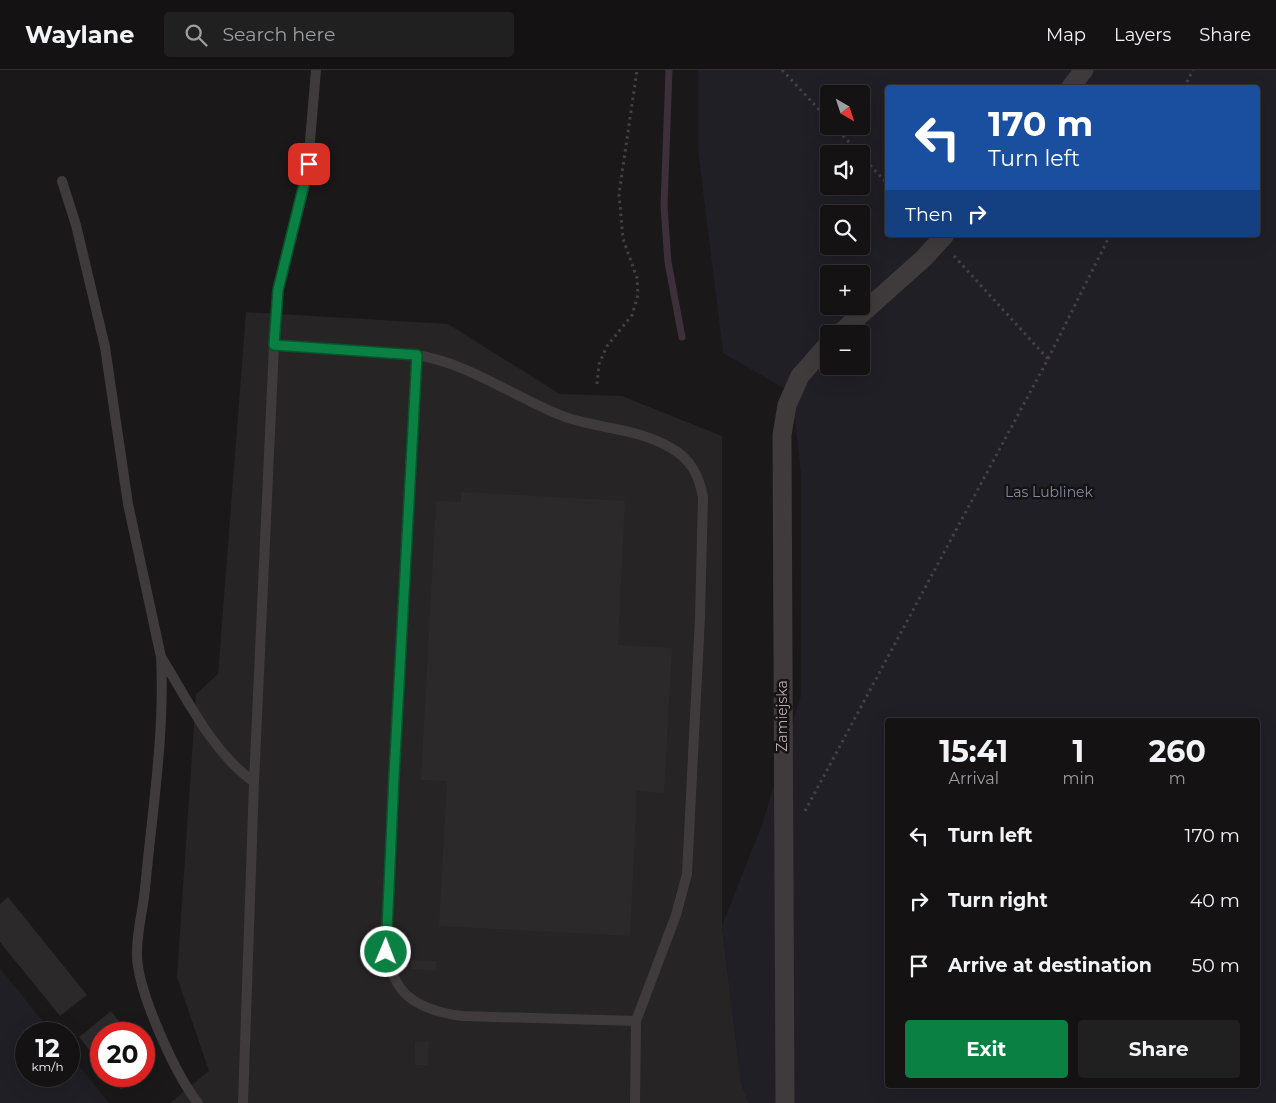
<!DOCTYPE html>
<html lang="en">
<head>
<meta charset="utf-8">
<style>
  body { margin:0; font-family:Montserrat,sans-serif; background:#212021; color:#f1f3f6; height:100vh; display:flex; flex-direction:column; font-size:19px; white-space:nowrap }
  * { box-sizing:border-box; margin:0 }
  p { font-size:16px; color:#9d9ea0 }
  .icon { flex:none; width:28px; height:28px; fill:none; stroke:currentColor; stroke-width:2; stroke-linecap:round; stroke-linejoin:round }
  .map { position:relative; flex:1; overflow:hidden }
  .drawer { position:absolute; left:885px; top:648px; width:375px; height:370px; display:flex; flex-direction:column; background:#141213; border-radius:5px; box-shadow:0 5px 20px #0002,0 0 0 1px #333233 }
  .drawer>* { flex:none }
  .banner { position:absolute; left:885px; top:15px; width:375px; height:152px; border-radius:5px; box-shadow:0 5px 20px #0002,0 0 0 1px #333233; background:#1a4fa0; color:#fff; overflow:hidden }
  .needle { width:32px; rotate:141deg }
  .tools { position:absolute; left:820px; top:15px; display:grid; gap:10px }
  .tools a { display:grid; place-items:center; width:50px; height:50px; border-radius:5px; background:#141213; box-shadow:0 5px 20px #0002,0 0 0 1px #333233; font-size:25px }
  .speed { position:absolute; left:15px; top:952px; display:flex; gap:10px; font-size:25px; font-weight:700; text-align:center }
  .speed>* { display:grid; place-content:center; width:65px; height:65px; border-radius:50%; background:#141213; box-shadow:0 5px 20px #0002,0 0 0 1px #333233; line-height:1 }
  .speed small { font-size:12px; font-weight:400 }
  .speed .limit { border:8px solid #d22; background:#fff; color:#111 }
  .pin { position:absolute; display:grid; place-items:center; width:42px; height:42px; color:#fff; margin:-21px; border-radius:10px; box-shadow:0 2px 8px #0006 }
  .me { position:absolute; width:55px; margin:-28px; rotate:1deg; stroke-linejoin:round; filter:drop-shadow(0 0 4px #0008) }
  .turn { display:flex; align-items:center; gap:18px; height:105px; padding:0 20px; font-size:22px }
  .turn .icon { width:65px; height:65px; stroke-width:2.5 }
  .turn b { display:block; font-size:35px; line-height:42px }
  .then { display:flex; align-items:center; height:48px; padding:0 20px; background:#0003; gap:10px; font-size:19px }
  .eta { display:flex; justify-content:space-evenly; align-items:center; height:85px; text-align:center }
  .eta b { font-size:30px; font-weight:700; line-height:35px }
  .cta { display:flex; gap:10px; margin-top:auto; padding:10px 20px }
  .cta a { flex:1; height:58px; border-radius:5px; background:#0b8043; color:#fff; font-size:20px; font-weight:700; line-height:58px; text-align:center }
  .cta a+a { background:#212021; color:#f1f3f6 }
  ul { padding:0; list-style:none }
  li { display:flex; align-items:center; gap:15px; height:65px; padding:0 20px }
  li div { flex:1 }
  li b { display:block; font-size:19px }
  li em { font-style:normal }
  header { display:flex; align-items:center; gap:30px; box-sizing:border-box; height:70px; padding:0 25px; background:#141213; border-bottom:1px solid #333233 }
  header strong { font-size:24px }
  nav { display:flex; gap:28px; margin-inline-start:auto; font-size:18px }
  .search { width:350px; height:45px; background:#212021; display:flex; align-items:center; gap:12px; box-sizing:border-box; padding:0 18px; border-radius:5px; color:#9d9ea0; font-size:19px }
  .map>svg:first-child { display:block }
</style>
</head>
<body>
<header>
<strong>Waylane</strong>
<div class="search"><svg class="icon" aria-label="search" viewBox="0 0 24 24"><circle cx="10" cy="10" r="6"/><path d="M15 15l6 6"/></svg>Search here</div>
<nav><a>Map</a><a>Layers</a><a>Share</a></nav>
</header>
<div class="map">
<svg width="1276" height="1033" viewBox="0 0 1276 1033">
  <rect width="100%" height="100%" fill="#1a1819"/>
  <path fill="#272425" d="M246,242l202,12 112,70 62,2 100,40v490l19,157 8,20h-579l39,-32 -32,-94 19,-283 22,-20z"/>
  <path fill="#1f1f25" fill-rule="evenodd" d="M698,0h578v1033h-527l-8,-20 -19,-157 41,-104 38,-127v-221l-9,-81 -69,-40 -25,-203zM888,18h370v147h-370zM829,24h32v32h-32zM829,84h32v32h-32zM829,144h32v32h-32zM829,204h32v32h-32zM829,264h32v32h-32zM888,650h370v365h-370z
    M0,898l53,66h-27v42h43v-23l40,50h-109z"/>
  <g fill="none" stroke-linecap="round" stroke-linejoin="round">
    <path stroke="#3d303a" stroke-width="7" d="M669,0l-5,136 4,56 14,75"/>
  </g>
  <path fill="#2b2929" d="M461,422l164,9 -7,144 54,3 -8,145 -27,-2 -7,145 -191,-10 8,-145 -26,-1 15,-279 25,1z
    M8,827l79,98 -27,21 -60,-74v-38z
    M411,890l25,1v10l-25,-2z
    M111,941l18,23h-28v31l-22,-28z
    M415,972h14l-1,23h-13z
    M144,982l9,11 -9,8z
    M110,1006h27l-16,14z"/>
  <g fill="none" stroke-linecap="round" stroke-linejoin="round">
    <path stroke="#464043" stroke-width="3" stroke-dasharray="2.5 4" stroke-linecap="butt" d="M782,0l47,50
      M1184,18l9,-18
      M834,56l26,28
      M861,86l27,28
      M954,186l94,103
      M597,314l2,-20 8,-18 25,-31 6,-20 -1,-17 -14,-39 -4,-45 18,-124
      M805,741l243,-452 62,-124"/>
    <path stroke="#3f3a3c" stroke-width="10" d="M62,111l14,44 29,122 23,157 33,153
      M274,275l4,-55 29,-113 9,-107
      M417,285c54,9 98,43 148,62 35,12 72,11 106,31 20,11 28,28 32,49l-3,120 -13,257 -11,41 -40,106
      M198,1033c-23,-29 -59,-109 -61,-146 -1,-23 6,-46 8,-68 7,-77 20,-155 16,-232 27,43 51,95 93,125
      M243,1033l11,-321 20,-437 143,10 -31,578c1,56 23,76 76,83l174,5 -1,82"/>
    <path stroke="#3f3a3c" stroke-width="19" d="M1070,18l14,-18
      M839,264l85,-76 21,-23
      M785,1033l-3,-668 5,-30 13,-29 29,-33"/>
  </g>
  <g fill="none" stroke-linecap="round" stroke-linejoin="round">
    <g stroke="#07532c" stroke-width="12">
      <path id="route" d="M309,94l-31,126 -4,55 143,10 -23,421 -8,176"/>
    </g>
    <use href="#route" stroke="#0b8043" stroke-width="9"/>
  </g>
  <g text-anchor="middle" stroke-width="5" stroke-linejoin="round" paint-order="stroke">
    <g font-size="14" fill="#8589a1" stroke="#151314">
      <text x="1049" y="427">Las Lublinek</text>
    </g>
    <g font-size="14" fill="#b8acb2" stroke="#151314">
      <text transform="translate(782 646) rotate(-90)" y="5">Zamiejska</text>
    </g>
  </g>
</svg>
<div class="tools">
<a><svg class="needle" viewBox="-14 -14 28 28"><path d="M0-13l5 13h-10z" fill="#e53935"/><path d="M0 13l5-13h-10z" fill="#9d9ea0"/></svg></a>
<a><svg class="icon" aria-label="sound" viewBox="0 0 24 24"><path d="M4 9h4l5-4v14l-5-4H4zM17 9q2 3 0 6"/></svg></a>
<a><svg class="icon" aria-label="search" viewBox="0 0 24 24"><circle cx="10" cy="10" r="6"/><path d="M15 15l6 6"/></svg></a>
<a>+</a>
<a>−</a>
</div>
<div class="speed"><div>12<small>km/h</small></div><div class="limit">20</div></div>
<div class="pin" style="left:309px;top:94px;background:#d93025"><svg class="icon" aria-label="arrive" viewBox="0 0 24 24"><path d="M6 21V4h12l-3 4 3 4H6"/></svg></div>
<svg class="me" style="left:386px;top:882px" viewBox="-20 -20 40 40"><circle r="17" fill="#0b8043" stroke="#fff" stroke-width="3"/><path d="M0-11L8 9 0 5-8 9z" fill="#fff"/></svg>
<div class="banner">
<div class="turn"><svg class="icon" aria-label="left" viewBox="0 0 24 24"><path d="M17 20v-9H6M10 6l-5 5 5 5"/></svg><div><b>170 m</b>Turn left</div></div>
<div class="then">Then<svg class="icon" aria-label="right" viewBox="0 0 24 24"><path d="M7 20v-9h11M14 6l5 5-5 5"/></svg></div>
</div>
<section class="drawer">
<div class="eta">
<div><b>15:41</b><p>Arrival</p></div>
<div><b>1</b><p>min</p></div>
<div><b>260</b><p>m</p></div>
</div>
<ul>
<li><svg class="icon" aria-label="left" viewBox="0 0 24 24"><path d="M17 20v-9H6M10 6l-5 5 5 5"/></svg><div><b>Turn left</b></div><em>170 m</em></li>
<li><svg class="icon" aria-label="right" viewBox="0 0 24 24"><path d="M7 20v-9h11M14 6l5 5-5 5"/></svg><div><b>Turn right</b></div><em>40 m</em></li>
<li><svg class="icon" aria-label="arrive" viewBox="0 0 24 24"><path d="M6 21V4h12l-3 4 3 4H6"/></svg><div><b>Arrive at destination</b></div><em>50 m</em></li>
</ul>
<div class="cta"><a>Exit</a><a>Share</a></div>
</section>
</div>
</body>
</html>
